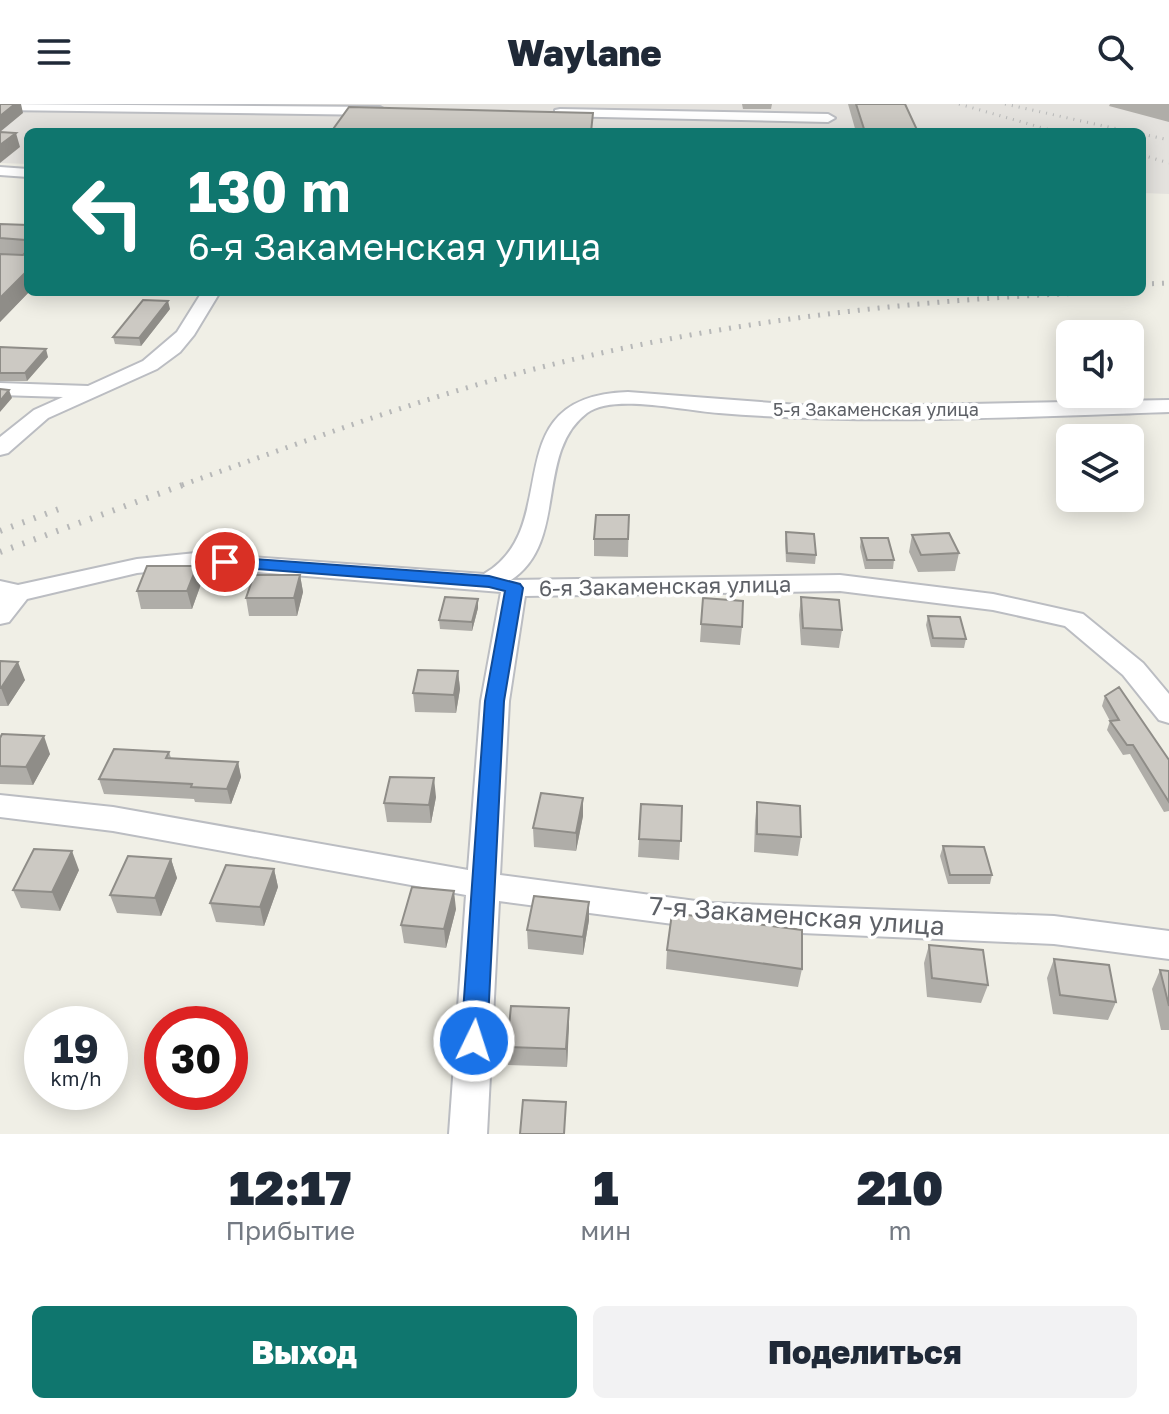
<!DOCTYPE html>
<html lang="ru">
<head>
<meta charset="utf-8">
<style>
  body { margin:0; font-family:"Golos Text",sans-serif; background:#f2f2f3; color:#1f2937; height:100vh; display:flex; flex-direction:column; font-size:30px; white-space:nowrap }
  * { box-sizing:border-box; margin:0 }
  p { font-size:26px; color:#747a83 }
  .icon { flex:none; width:44px; height:44px; fill:none; stroke:currentColor; stroke-width:2; stroke-linecap:round; stroke-linejoin:round }
  .map { position:relative; height:1030px; overflow:hidden }
  .drawer { display:flex; flex-direction:column; background:#fff; flex:1 }
  .drawer>* { flex:none }
  .guide { position:absolute; left:24px; top:24px; width:1122px; height:168px; border-radius:12px; box-shadow:0 4px 20px #0003; background:#0f766e; color:#fff; overflow:hidden }
  .controls { position:absolute; left:1056px; top:216px; display:grid; gap:16px }
  .controls a { display:grid; place-items:center; width:88px; height:88px; border-radius:12px; background:#fff; box-shadow:0 4px 20px #0003; font-size:40px }
  .speed { position:absolute; left:24px; top:902px; display:flex; gap:16px; font-size:40px; font-weight:700; text-align:center }
  .speed>* { display:grid; place-content:center; width:104px; height:104px; border-radius:50%; background:#fff; box-shadow:0 4px 20px #0003; line-height:1 }
  .speed small { font-size:20px; font-weight:400 }
  .speed .limit { border:12px solid #d22; background:#fff; color:#111 }
  .pin { position:absolute; display:grid; place-items:center; width:68px; height:68px; color:#fff; margin:-34px; border:4px solid #fff; border-radius:50%; box-shadow:0 2px 8px #0007 }
  .me { position:absolute; width:88px; margin:-44px; rotate:4deg; stroke-linejoin:round; filter:drop-shadow(0 0 6px #0008) }
  .turn { display:flex; align-items:center; gap:28px; height:168px; padding:0 32px; font-size:36px }
  .turn .icon { width:104px; height:104px; stroke-width:2.5 }
  .turn b { display:block; font-size:56px; line-height:68px }
  .eta { display:flex; justify-content:space-evenly; align-items:center; height:136px; text-align:center }
  .eta b { font-size:48px; font-weight:800; line-height:56px }
  .primary-button { display:flex; gap:16px; margin-top:auto; padding:16px 32px }
  .primary-button a { flex:1; height:92px; border-radius:12px; background:#0f766e; color:#fff; font-size:32px; font-weight:800; line-height:92px; text-align:center }
  .primary-button a+a { background:#f2f2f3; color:#1f2937 }
  header { display:flex; justify-content:space-between; align-items:center; height:104px; padding:0 32px; background:#fff; font-size:36px; font-weight:800 }
  .map>svg:first-child { display:block }
</style>
</head>
<body>
<header><svg class="icon" aria-label="menu" viewBox="0 0 24 24"><path d="M4 6h16M4 12h16M4 18h16"/></svg>Waylane<svg class="icon" aria-label="search" viewBox="0 0 24 24"><circle cx="10" cy="10" r="6"/><path d="M15 15l6 6"/></svg></header>
<div class="map">
<svg width="1169" height="1030" viewBox="0 0 1169 1030">
  <rect width="100%" height="100%" fill="#f0efe6"/>
  <path fill="#e4e2de" d="M0,0h1169v90l-27,-1v-61h-1114v32l-28,-1z"/>
  <g fill="none" stroke-linecap="round" stroke-linejoin="round">
    <g stroke="#bbbdc2" stroke-width="4">
      <path id="minor" d="M0,0l380,3 7,4 -7,4 -380,-5z
        M560,5l268,5 7,4 -7,4 -273,-6v-6z
        M0,63l28,2v8l-28,-2z
        M202,188h18l-26,43 -14,17 -23,17 -109,49 -40,35 -8,2v-18l34,-27 29,-13 -63,-2v-12l88,3 55,-25 34,-29z
        M628,288l198,15 343,-7v12c-150,5 -301,13 -450,1 -33,-2 -106,-20 -132,0 -53,40 -18,129 -76,167l329,-5 153,19 90,20 60,49 26,31v29l-10,-3 -36,-45 -58,-49 -72,-16 -153,-19 -315,5 -16,105 -9,174 211,28 343,13 115,15v28l-115,-15 -343,-15 -212,-28 -12,233h-38l17,-239 -353,-64 -113,-14v-22l113,12 355,63 13,-169 20,-109 -305,-25 -59,6 -110,26 -18,23 -9,2v-43l18,4 119,-26 59,-6 288,21c83,-48 7,-178 144,-182z"/>
    </g>
    <use href="#minor" fill="#fff" fill-rule="evenodd"/>
    <path stroke="#b7b8b8" stroke-width="3" stroke-dasharray="1 6" stroke-linecap="butt" d="M959,0l98,28
      M1005,0l126,28
      M1142,30l27,6
      M1142,51l27,8"/>
    <path stroke="#b7b8b8" stroke-width="5" stroke-dasharray="2 8" stroke-linecap="butt" d="M1142,180l27,-1
      M182,381c121,-43 243,-89 368,-120 182,-45 368,-66 556,-73"/>
    <path stroke="#b7b8b8" stroke-width="6" stroke-dasharray="2 10" stroke-linecap="butt" d="M0,427l59,-22
      M0,448l188,-69"/>
  </g>
  <path fill="#afada8" d="M742,0h30l-1,5h-28z
    M848,0h57l13,28h-62z
    M1110,0h59v18l-60,-16z
    M0,120l28,1 1,67 -29,30z
    M170,205l-29,37 -26,-2 -2,-7z
    M0,243l48,10 -21,24h-27z
    M629,411l-1,42 -34,-1v-17z
    M786,428l30,23 -1,9 -29,-2 -1,-21z
    M912,431l47,18 -4,18 -37,1 -9,-20z
    M861,434l33,22 -1,9h-28l-5,-22z
    M300,471l3,17 -6,24h-48l-3,-18z
    M201,480l-9,25h-51l-4,-18z
    M801,493l41,33 -3,18 -38,-3 -2,-30z
    M703,494l39,29 -2,18 -40,-3z
    M478,504l-6,23 -32,-2 -1,-9z
    M928,512l38,23 -2,9 -33,-1 -5,-22z
    M0,557l25,19 -17,26h-8z
    M458,567l2,18 -4,24 -41,-1 -2,-19z
    M1105,592l64,64v51l-5,1 -34,-58 -7,1 -16,-25 3,-9 -8,-15z
    M0,634l50,16 -17,31 -33,-1z
    M169,648l2,6 67,4 3,15 -10,27 -36,-2 -1,-3 -90,-5 -5,-15z
    M436,693l-5,26 -44,-1 -3,-19z
    M583,694v18l-7,35 -42,-4 -1,-19z
    M757,698l44,35 -3,19 -44,-4 1,-31z
    M641,700l41,2 -3,54 -41,-3z
    M943,742l49,29 -2,9h-42l-8,-28z
    M171,755l6,19 -16,38 -44,-3 -7,-18z
    M274,765l4,18 -14,39 -48,-4 -6,-19z
    M79,766l-19,41 -39,-3 -8,-18z
    M456,805l-10,39 -42,-5 -3,-18z
    M589,816l-6,35 -55,-6 -1,-19z
    M929,841l59,40 -7,18 -54,-6 -3,-34z
    M667,846l135,19 -4,18 -132,-18z
    M1054,855l62,43 -8,18 -55,-6 -6,-36z
    M1160,866l9,1v59h-8l-9,-41z
    M569,904l-2,59 -59,-2 -1,-18z"/>
  <path fill="#8f8d88" d="M15,0h6l2,9 -23,19v-16z
    M16,29l4,14 -20,16v-18z
    M28,166l1,22 -29,30v-24z
    M168,197l2,8 -29,37 -2,-8z
    M46,245l2,8 -21,24 -2,-8z
    M9,286l3,8 -12,14v-11z
    M197,462l4,18 -9,25 -5,-18z
    M300,471l3,17 -6,24 -3,-18z
    M478,495v9l-6,23v-9z
    M18,558l7,18 -17,26 -7,-18z
    M458,567l2,18 -4,24 -2,-18z
    M44,632l6,18 -17,31 -7,-18z
    M238,658l3,15 -10,27 -4,-15z
    M434,674l2,19 -5,26 -2,-18z
    M583,694v18l-7,35v-18z
    M72,747l7,19 -19,41 -8,-19z
    M171,755l6,19 -16,38 -6,-18z
    M274,765l4,18 -14,39 -4,-19z
    M454,787l2,18 -10,39 -2,-19z
    M589,798v18l-6,35v-18z
    M569,904v19l-2,40 -1,-18z"/>
  <path fill="#ccc9c3" stroke="#8f8d88" stroke-width="2" d="M0,0h15l-15,12z
    M856,0h49l13,28h-53z
    M349,3l244,6 -2,19h-260z
    M0,28l16,1 -16,12z
    M0,120l28,1v45l-28,28v-44l23,1 3,-3 -1,-12 -25,-2z
    M143,196l25,1 -29,37 -26,-1z
    M0,243l46,2 -21,24h-25z
    M0,285l9,1 -9,11z
    M596,411h33l-1,24h-34z
    M786,428l28,2 2,21 -29,-2z
    M949,429l10,20 -38,2 -9,-20z
    M861,434h27l6,22h-27z
    M147,462h50l-10,25h-50z
    M254,471h46l-6,23h-48z
    M445,493l33,2 -6,23 -33,-2z
    M801,493l38,3 3,30 -39,-2z
    M703,494l40,3 -1,26 -41,-3z
    M928,512l32,1 6,22 -33,-1z
    M0,557l18,1 -17,26h-1z
    M418,566l40,1 -4,24 -41,-2z
    M1119,583l50,73v42l-36,-57h-6l-17,-24 9,-1 -14,-24z
    M2,630l42,2 -18,31 -26,-1v-28z
    M114,645l55,3 -3,6 72,4 -11,27 -36,-2 1,-3 -93,-5z
    M390,673l44,1 -5,27 -45,-2z
    M541,689l42,5 -7,35 -43,-5z
    M757,698l43,4 1,31 -44,-3z
    M641,700l41,2 -1,35 -42,-2z
    M943,742l41,1 8,28h-42z
    M34,745l38,2 -20,41 -39,-2z
    M128,752l43,3 -16,39 -45,-3z
    M226,761l48,4 -14,38 -50,-4z
    M412,783l42,4 -10,38 -43,-4z
    M534,792l55,6 -6,35 -56,-7z
    M672,809l130,17v39l-135,-19z
    M929,841l54,5 5,35 -56,-7z
    M1054,855l55,6 7,37 -56,-7z
    M1160,866l9,1v35z
    M511,902l58,2 -3,41 -59,-2z
    M523,996l43,2 -2,32h-44z"/>
  <path fill="#1a73e8" stroke="#114b97" stroke-width="2" d="M225,453l264,19 31,8 3,4 -19,113 -17,340 -4,8 -9,3 -9,-3 -4,-8 24,-340 20,-110 -16,-4 -270,-21 -3,-4 3,-3z"/>
  <g text-anchor="middle" stroke-width="7" stroke-linejoin="round" paint-order="stroke">
    <g font-size="18" fill="#5e6167" stroke="#fff">
      <text x="876" y="312">5-я Закаменская улица</text>
    </g>
    <g font-size="22" fill="#5e6167" stroke="#fff">
      <text transform="translate(665 482) rotate(-1)" y="8">6-я Закаменская улица</text>
    </g>
    <g font-size="26" fill="#5e6167" stroke="#fff">
      <text transform="translate(797 812) rotate(4)" y="9">7-я Закаменская улица</text>
    </g>
  </g>
</svg>
<div class="controls">
<a><svg class="icon" aria-label="sound" viewBox="0 0 24 24"><path d="M4 9h4l5-4v14l-5-4H4zM17 9q2 3 0 6"/></svg></a>
<a><svg class="icon" aria-label="layers" viewBox="0 0 24 24"><path d="M12 4l9 5-9 5-9-5zM3 14l9 5 9-5"/></svg></a>
</div>
<div class="speed"><div>19<small>km/h</small></div><div class="limit">30</div></div>
<div class="pin" style="left:225px;top:458px;background:#d93025"><svg class="icon" aria-label="arrive" viewBox="0 0 24 24"><path d="M6 21V4h12l-3 4 3 4H6"/></svg></div>
<svg class="me" style="left:474px;top:937px" viewBox="-20 -20 40 40"><circle r="17" fill="#1a73e8" stroke="#fff" stroke-width="3"/><path d="M0-11L8 9 0 5-8 9z" fill="#fff"/></svg>
<div class="guide">
<div class="turn"><svg class="icon" aria-label="left" viewBox="0 0 24 24"><path d="M17 20v-9H6M10 6l-5 5 5 5"/></svg><div><b>130 m</b>6-я Закаменская улица</div></div>
</div>
</div>
<section class="drawer">
<div class="eta">
<div><b>12:17</b><p>Прибытие</p></div>
<div><b>1</b><p>мин</p></div>
<div><b>210</b><p>m</p></div>
</div>
<div class="primary-button"><a>Выход</a><a>Поделиться</a></div>
</section>
</body>
</html>
